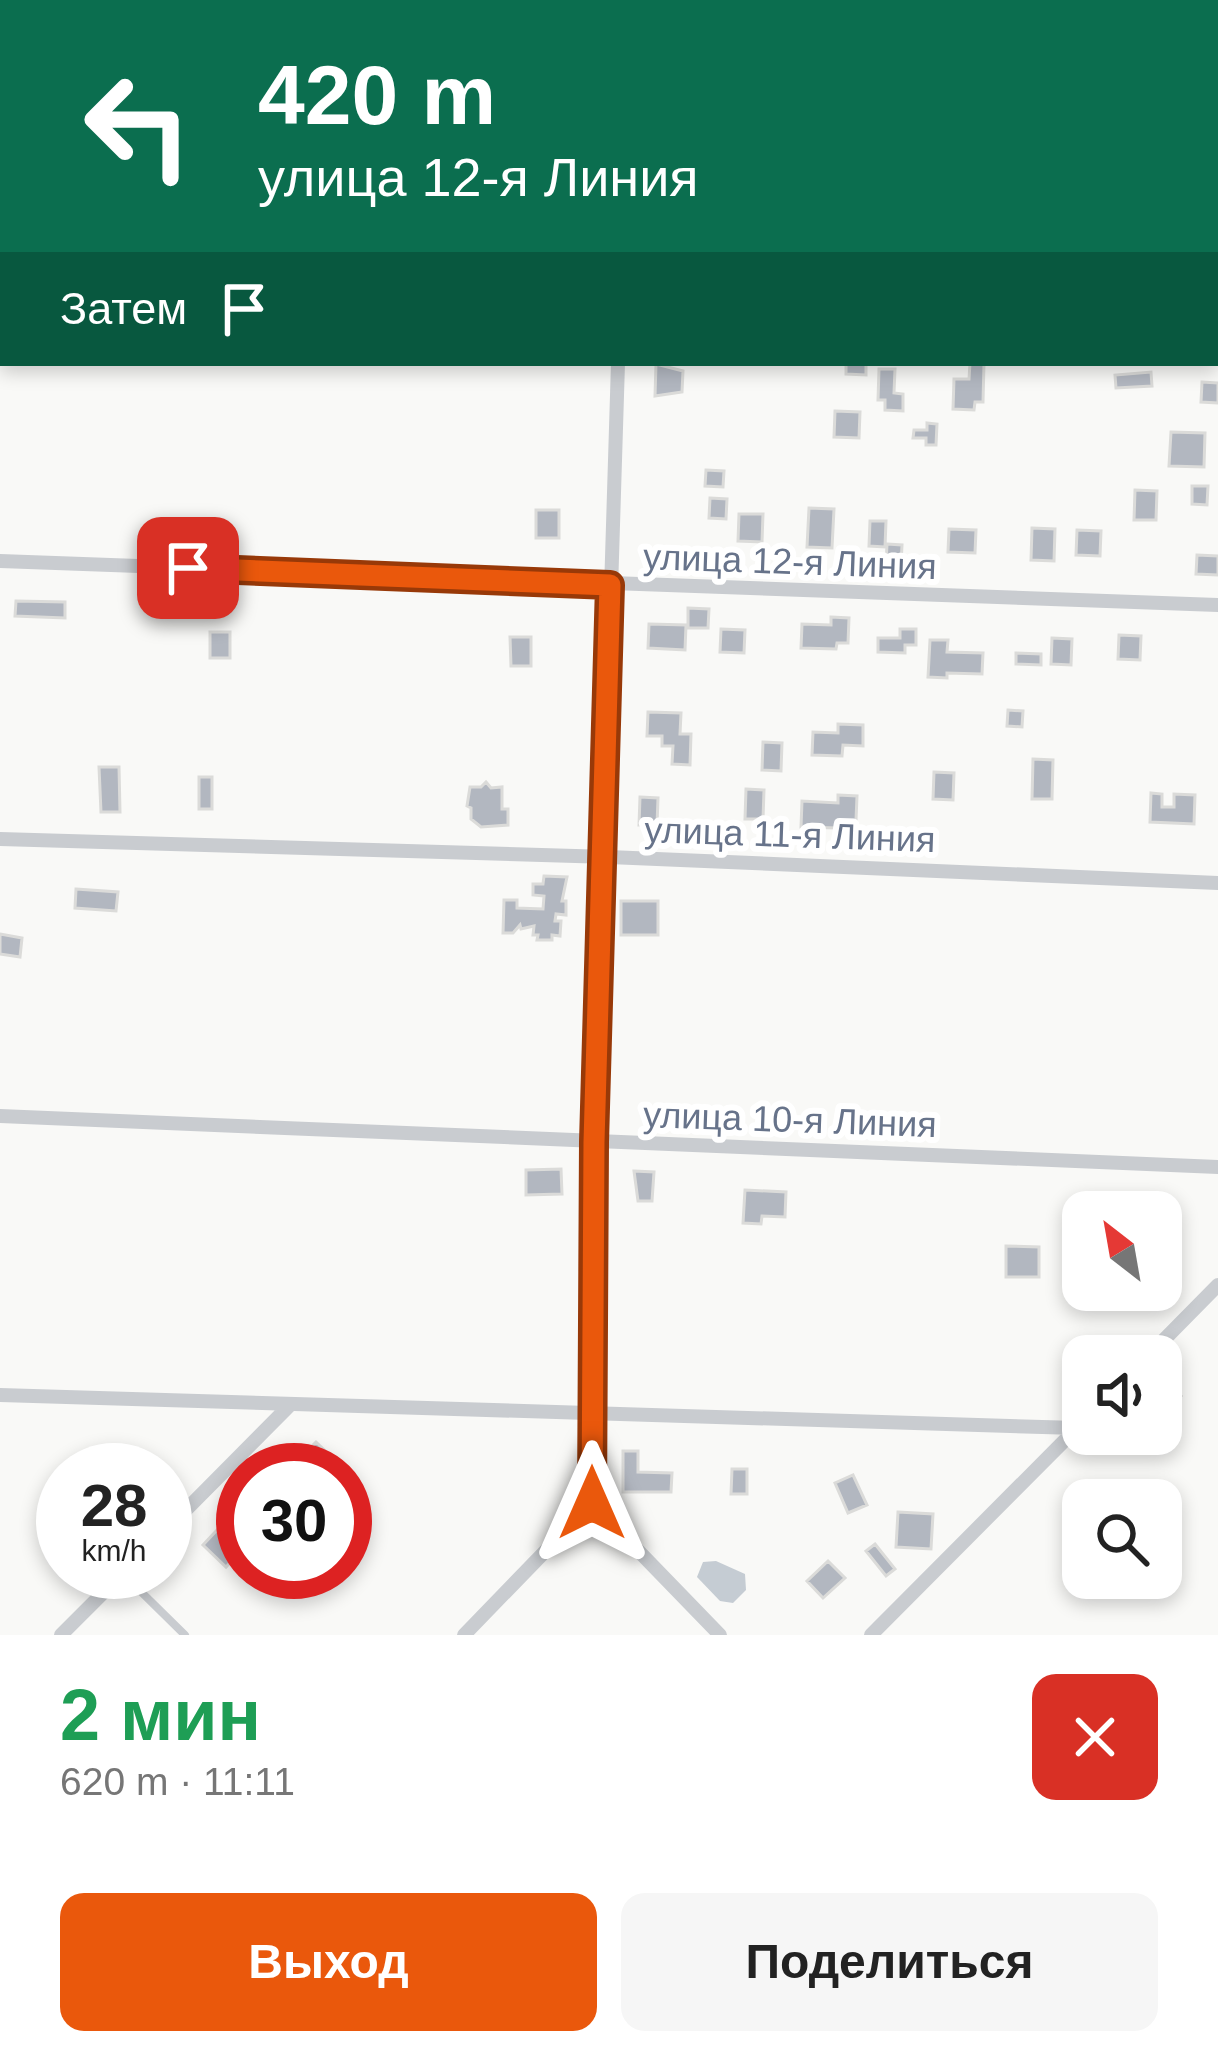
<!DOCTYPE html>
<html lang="ru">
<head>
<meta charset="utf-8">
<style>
  body { margin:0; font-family:Arial,sans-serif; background:#f6f6f6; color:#222; height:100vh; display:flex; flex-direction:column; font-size:45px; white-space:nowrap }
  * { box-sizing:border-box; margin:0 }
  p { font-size:39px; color:#767676 }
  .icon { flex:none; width:66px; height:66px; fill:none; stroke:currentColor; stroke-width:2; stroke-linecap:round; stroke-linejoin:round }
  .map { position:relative; height:1635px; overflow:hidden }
  .sheet { display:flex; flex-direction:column; background:#fff; flex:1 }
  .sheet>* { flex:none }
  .banner { position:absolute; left:0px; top:0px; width:1218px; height:366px; box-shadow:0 6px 18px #0003; background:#0b6e4f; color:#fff; overflow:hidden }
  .needle { width:78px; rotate:329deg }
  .controls { position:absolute; left:1062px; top:1191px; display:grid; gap:24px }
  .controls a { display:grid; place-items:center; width:120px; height:120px; border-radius:24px; background:#fff; box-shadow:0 6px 18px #0003; font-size:60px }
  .speed { position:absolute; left:36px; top:1443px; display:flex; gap:24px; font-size:60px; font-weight:700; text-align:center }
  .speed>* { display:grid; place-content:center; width:156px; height:156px; border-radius:50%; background:#fff; box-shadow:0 6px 18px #0003; line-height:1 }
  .speed small { font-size:30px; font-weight:400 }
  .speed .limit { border:18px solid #d22; background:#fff; color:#111 }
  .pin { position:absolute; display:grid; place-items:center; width:102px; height:102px; color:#fff; margin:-51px; border-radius:24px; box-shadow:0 6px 18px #0006 }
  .me { position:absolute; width:132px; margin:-66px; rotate:0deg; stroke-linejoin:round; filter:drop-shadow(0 0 9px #0008) }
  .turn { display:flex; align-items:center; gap:42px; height:252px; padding:0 60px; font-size:54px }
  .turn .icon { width:156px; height:156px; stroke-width:2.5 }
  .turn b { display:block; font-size:84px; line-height:102px }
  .then { display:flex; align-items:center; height:114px; padding:0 60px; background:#0003; gap:24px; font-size:45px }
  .round { display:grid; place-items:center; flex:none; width:126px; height:126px; border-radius:24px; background:#f6f6f6 }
  .head { display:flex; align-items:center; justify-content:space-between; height:204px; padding:0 60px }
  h1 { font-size:72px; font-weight:700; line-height:90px; color:#1e9e55 }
  .cta { display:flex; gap:24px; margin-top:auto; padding:24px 60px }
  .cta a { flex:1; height:138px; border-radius:24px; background:#ea580c; color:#fff; font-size:48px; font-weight:700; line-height:138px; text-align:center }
  .cta a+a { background:#f6f6f6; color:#222 }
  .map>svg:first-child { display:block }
</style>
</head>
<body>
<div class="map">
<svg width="1218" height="1635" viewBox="0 0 1218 1635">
  <rect width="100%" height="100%" fill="#f9f9f7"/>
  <path fill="#c5ccd3" d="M716,1561l29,13 1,16 -13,13 -13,-2 -23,-24 6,-15z"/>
  <path fill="#b2b7c0" stroke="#dbdbd9" stroke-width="3" d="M846,363h20v12l-20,-1z
    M970,363h14l-1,39h-8l-1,8 -21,-1 1,-30h15z
    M656,364l27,7 -1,21 -27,4z
    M879,369h16l-1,24 9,1v17l-18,-1v-10h-7z
    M1151,372l1,14 -36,2 -1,-13z
    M1202,382l16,1v20l-17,-1z
    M835,411l25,1 -1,26 -25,-1z
    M927,423l10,1 -1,21h-10v-7h-13l1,-8h13z
    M1171,432l34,1 -1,34 -35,-1z
    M706,470l18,1 -1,16 -18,-1z
    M1192,486h16l-1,19 -15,-1z
    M1135,490l22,1 -1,29h-22z
    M710,498l17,1 -1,20 -17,-1z
    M809,508l25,1 -2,39 -25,-1z
    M536,510h23v28h-23z
    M739,514h24l-1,28 -24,-1z
    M870,521h16l-1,26 -16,-1z
    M1032,528l23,1 -1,32 -23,-1z
    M949,529l27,1 -1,23 -27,-1z
    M1077,530l24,1 -1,25 -24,-1z
    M887,544l15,1 -1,20h-15z
    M1197,555l21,1v19l-22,-1z
    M16,601l49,1v16l-50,-2z
    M688,608l21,1 -1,19h-20z
    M831,617l18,1 -1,25h-11l-1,6 -35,-1 1,-24 29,1z
    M649,624l37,1 -1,25 -37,-2z
    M721,629l24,1 -1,23 -24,-1z
    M900,629h16v16h-11v8l-27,-1v-14h22z
    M210,632h20v26h-20z
    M1119,635l22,1 -1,24 -22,-1z
    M510,637h21v29h-20z
    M1052,638l20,1 -1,26 -20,-1z
    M930,640h18l-1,12 36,1 -1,21 -35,-1v5l-19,-1z
    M1016,653l25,1v11l-25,-1z
    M1008,710l15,1 -1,16 -15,-1z
    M648,712l33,1 -1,21h11l-1,31 -18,-1 1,-18h-11v-10h-15z
    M838,724l25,1v21l-20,-1 -1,11 -30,-1 1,-23 25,1z
    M763,742l19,1 -1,28 -19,-1z
    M1033,759l20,1 -1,39h-20z
    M99,767h20l1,45h-19z
    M934,772l20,1 -1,27 -20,-1z
    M199,777h13v32h-13z
    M486,782l5,6 11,-1v22h6v16l-27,2 -10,-8v-11l-4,-2 3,-19h11z
    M746,789l18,1 -1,29h-18z
    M1151,793l11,1v13h12v-13l21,1 -1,29 -44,-2z
    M838,795l19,1 -2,48 -19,-1 1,-15 -36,-1 1,-26 36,2z
    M640,797l18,1 -1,27h-18z
    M544,876l23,1 -5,24h4v14l-10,-1 -1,7h6l-1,15 -8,-1v5h-15l1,-5h-5l1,-9 -13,3 -1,-4 -7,8h-10l1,-33h13v8l26,1 1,-13 -11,-1v-11h10z
    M76,889l42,3 -2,19 -41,-3z
    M621,901h37v34h-37z
    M0,934l22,4 -2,19 -20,-3z
    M561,1169l1,25 -36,1v-25z
    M634,1171l20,1 -2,29h-14z
    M745,1190l41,2 -1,25 -23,-1 -1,8 -18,-1z
    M1006,1246l33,1v30h-33z
    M1170,1385l11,11 -20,20v-22z
    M316,1442l24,23 -5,5h-47z
    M623,1451h15v21l34,1 -1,19h-48z
    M732,1469h15v25h-16z
    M853,1475l14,30 -19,8 -13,-30z
    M898,1512l35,2 -2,35 -35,-2z
    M219,1528l23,22 -16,17 -23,-22z
    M875,1544l20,25 -9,7 -20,-25z
    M828,1561l17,17 -22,20 -16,-17z"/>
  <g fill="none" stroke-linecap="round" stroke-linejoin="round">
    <path stroke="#c9ccd0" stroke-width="8" d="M124,1575l61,60"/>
    <path stroke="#c9ccd0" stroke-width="14" d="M0,1l58,2
      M633,3v-3
      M1215,8h3
      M0,280h3
      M1215,329h3
      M618,363l-24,778 -2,362 128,132
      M0,561l1218,44
      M0,839l609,18 609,26
      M0,1116l1218,51
      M1148,1356l70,-71
      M0,1395l1077,33
      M165,1531l126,-127
      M61,1635l63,-63
      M464,1635l128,-132
      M871,1635l208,-209"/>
  </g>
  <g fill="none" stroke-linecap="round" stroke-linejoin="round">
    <g stroke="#983908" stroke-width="30">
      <path id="route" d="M188,568l422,17 -16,557 -2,361"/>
    </g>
    <use href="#route" stroke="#ea580c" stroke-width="21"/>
  </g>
  <g text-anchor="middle" stroke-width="12" stroke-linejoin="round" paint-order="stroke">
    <g font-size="36" fill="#67738a" stroke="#fff">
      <text transform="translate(790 561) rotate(2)" y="13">улица 12-я Линия</text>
      <text transform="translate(790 834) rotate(2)" y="13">улица 11-я Линия</text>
      <text transform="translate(790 1119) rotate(2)" y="13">улица 10-я Линия</text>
    </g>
  </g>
</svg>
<div class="controls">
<a><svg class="needle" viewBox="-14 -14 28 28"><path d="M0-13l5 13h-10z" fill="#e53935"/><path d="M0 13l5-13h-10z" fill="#767676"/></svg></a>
<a><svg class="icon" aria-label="sound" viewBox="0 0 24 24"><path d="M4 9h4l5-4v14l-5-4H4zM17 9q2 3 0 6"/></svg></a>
<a><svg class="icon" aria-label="search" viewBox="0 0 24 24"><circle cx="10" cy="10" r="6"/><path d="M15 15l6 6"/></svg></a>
</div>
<div class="speed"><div>28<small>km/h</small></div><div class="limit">30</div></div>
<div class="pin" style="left:188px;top:568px;background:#d93025"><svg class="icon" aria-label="arrive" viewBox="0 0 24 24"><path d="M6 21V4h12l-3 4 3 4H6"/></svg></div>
<svg class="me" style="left:592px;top:1503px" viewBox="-20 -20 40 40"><path d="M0-17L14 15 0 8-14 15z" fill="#ea580c" stroke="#fff" stroke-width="4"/></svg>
<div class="banner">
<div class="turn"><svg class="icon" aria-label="left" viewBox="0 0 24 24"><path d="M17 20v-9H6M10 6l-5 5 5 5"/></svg><div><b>420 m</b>улица 12-я Линия</div></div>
<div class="then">Затем<svg class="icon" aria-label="arrive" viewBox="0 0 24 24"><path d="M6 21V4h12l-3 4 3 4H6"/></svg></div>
</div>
</div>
<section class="sheet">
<div class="head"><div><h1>2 мин</h1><p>620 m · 11:11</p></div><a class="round" style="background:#d93025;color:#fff"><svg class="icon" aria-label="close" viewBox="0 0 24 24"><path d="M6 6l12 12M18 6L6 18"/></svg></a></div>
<div class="cta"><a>Выход</a><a>Поделиться</a></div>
</section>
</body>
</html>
